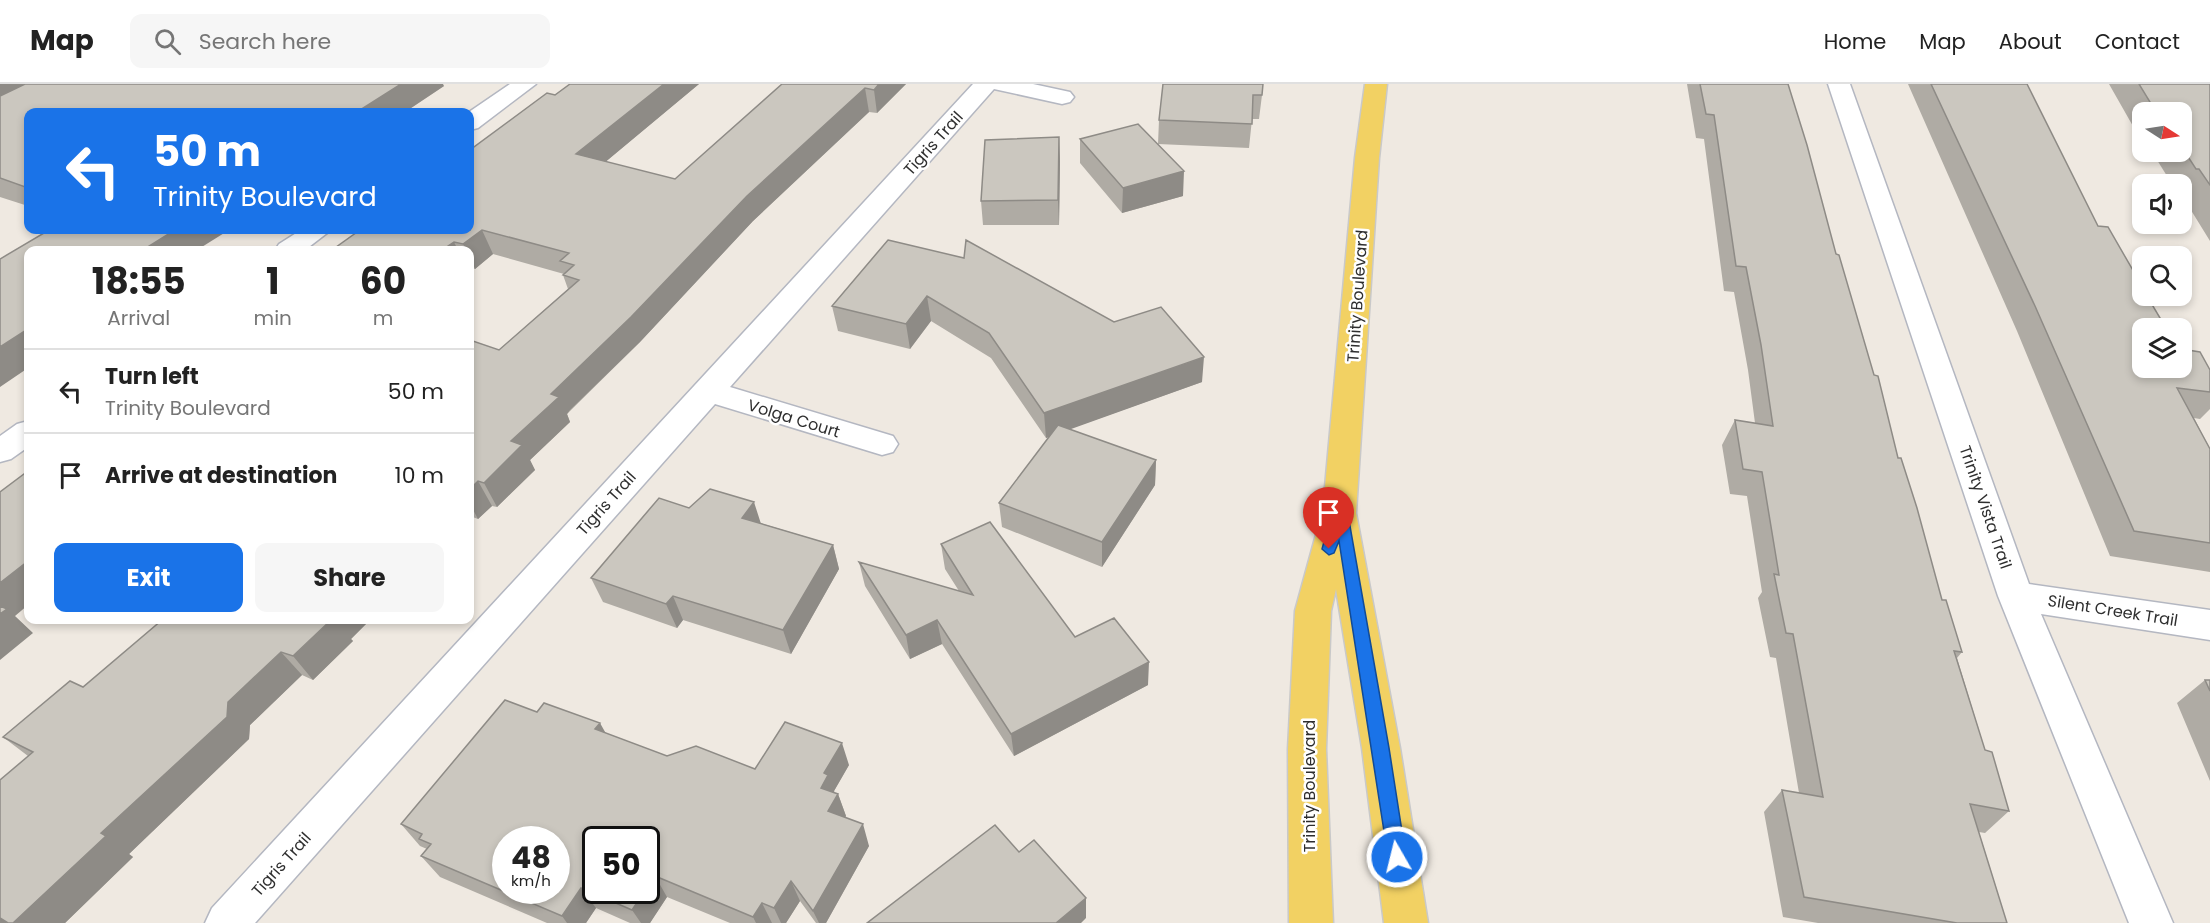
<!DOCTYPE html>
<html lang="en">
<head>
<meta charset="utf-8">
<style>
  body { margin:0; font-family:Poppins,sans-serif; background:#f6f6f6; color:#222; height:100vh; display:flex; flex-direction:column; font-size:22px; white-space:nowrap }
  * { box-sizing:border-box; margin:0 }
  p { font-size:20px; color:#767676 }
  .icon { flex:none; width:33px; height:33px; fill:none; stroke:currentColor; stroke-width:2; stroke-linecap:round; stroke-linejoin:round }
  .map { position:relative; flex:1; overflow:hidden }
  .side { position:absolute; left:24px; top:162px; width:450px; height:378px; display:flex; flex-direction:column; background:#fff; border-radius:12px; box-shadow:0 3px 9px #0003 }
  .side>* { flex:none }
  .top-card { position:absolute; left:24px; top:24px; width:450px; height:126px; border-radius:12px; box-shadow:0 3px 9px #0003; background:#1a73e8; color:#fff; overflow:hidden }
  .needle { width:39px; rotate:102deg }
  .tools { position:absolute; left:2132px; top:18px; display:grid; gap:12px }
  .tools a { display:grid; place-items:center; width:60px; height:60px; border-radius:12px; background:#fff; box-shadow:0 3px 9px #0003; font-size:30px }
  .speed { position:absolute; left:492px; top:742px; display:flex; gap:12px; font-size:30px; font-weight:700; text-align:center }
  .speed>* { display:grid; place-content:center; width:78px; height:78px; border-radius:50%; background:#fff; box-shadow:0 3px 9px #0003; line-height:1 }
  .speed small { font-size:15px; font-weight:400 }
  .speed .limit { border:3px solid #111; border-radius:9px; background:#fff; color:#111 }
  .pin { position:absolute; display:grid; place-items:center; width:51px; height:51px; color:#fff; margin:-62px -26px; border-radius:50% 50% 50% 0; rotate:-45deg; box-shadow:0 0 6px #0007 }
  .pin .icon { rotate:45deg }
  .me { position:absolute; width:66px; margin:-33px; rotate:352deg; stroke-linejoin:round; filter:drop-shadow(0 0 4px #0008) }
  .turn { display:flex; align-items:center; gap:21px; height:126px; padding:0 30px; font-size:27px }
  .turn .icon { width:78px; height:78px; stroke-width:2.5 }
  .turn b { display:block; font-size:42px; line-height:51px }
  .eta { display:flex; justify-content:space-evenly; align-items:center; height:102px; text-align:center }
  .eta b { font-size:36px; font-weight:700; line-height:42px }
  .primary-button { display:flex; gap:12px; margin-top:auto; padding:12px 30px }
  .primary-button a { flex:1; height:69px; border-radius:12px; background:#1a73e8; color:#fff; font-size:24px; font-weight:700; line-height:69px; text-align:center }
  .primary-button a+a { background:#f6f6f6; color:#222 }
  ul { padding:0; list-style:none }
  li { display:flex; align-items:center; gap:18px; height:84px; padding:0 30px; border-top:2px solid #e0e0e0 }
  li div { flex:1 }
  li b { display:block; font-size:22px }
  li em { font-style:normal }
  header { display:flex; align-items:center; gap:36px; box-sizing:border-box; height:84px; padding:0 30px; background:#fff; border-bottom:2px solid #e0e0e0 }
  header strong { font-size:28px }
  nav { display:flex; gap:33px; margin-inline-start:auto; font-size:21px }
  .search { width:420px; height:54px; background:#f6f6f6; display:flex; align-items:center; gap:15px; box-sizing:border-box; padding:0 21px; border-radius:12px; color:#767676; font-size:22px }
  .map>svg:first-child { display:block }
</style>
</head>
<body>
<header>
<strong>Map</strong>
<div class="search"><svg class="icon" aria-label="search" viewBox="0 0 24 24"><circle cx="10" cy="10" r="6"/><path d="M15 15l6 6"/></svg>Search here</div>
<nav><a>Home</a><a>Map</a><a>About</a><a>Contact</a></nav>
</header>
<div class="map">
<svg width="2210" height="839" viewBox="0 0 2210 839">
  <rect width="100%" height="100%" fill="#efe9e1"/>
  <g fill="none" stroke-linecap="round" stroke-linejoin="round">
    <g stroke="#b4b7c1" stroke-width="3">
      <path id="minor" d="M510,0h26l-58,44 -8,2 -1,-18z
        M973,0h60l37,8 4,5 -4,5 -8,2 -68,-15 -264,298 163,49 5,8 -5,8 -11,3 -167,-51 -460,519h-50l7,-15z
        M1828,0h22l179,500 181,26v30l-169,-26 132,309h-44l-131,-327z
        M301,146h30l-26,20h-30l4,-6z
        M28,337v26l-17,12 -11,3v-26l17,-12z"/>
    </g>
    <g stroke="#c9c9c9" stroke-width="3">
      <path id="major" d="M1365,0h22l-8,74 -23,355 44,235 28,175h-44l-22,-175 -26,-159 -5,22 -5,138 7,174h-44l-1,-174 7,-138 28,-102 32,-351z"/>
    </g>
    <use href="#minor" fill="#fff" fill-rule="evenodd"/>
    <use href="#major" fill="#f2d163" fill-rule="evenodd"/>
  </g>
  <path fill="#afaba4" d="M0,0l444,2 -39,26h-377v94l-28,-9z
    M570,0h129l-94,78 70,17 107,-95h124l-29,29 -8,-1 -116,109 -113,121 -73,72 3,8 -40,38 5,10 -38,37 -5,-1 -14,13 -8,-3v-176l29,10 69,-61 -5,-14 1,-1 -71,-20 -18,15 -5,-2v-17h-138z
    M1163,0l99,11 -3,24h-7l-3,29 -91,-4 25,52 -61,17 -42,-50v-24l78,5 1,-24z
    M1687,0h101l48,170 62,204 44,142 20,52 -5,6 28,92 24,61 -24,22 -6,-1 28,91h-189l-35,-6 -19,-105 18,-22 17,3 -23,-135 -6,-1 -12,-59 4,-6 -15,-96 -17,-2 -8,-49 13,-25 20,3 -7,-53 -14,-78 -10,-1 -20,-152 -8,-1z
    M1908,0h119l115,244 68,42v39l-10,10 -6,-1 16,31v123l-100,-16 -93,-225z
    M2109,0h101v157l-29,-47v-10h-9l-20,-32h29v-40h-39v30z
    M1059,53l1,24 -1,64h-76l-2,-24z
    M888,156l314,142 -133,47 87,31 -1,25 -53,82 -100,-40 -3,-24 50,-66 -3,1 -55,-80 -60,-37 -21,28 -72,-18 -6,-25z
    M689,424l71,15 73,22 6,24 -48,85 -108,-34 -6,8 -74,-26 -12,-24z
    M941,460l134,93 73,48 -134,71 -72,-112 -32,15 -45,-73 -6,-24 100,29 -14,-22z
    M162,536h208l-19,19 2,2 -40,39 -11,-5 -52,50 -1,14 -120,115 4,3 -68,66 -37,-167 -25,-19 80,-50z
    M2205,596h5v101l-33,-78z
    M537,628l69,21 61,23 88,13 94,-4 -15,26v2l4,1 8,22 -1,1 24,29 -43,77h-10l-16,-22 -14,22h-56l-63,-26 -17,26h-20l-34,-15 -10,15h-39l-107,-46 -19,-21 6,-7 -7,-3 -19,-22z"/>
  <path fill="#8e8b86" d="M0,0h45l-45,23z
    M401,0h42l1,2 -39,26h-48z
    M664,0h35l-114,95 -9,-25z
    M879,0h27l-29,29 -3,-23z
    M865,4l4,24 -116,109 -113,121 -70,68 -3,4 3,8 -40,38 5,10 -38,37 -13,-24 27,-42 40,-47 196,-198z
    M1059,53l1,24 -1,64 -1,-25z
    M1184,87l-1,25 -61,17 1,-25z
    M175,146h54l-32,20h-54z
    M482,146l11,24 -18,15 -5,-12v-7h-4l-3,-6z
    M454,158l4,8h-16z
    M927,212l4,25 -21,28 -4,-25z
    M28,245v39l-28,19v-40z
    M1204,273l-2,25 -156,56 -2,-25z
    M1156,376l-1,25 -53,82v-25z
    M478,397l14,25 -14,13 -8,-15v-15z
    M754,418l8,25 -20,-9z
    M833,461l6,24 -48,85 -8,-24z
    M28,477v44l-13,11 18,17 -33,27v-77z
    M673,512l10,24 -6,8 -11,-24z
    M331,536h39l-19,19 2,2 -40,39 -20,-24z
    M937,536l5,24 -32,15 -4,-24z
    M281,568l21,23 -52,50 -1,14 -120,115 4,3 -68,66h-52l215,-221z
    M1149,578l-1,23 -134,71 -3,-22z
    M600,639l13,23 -18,-17z
    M842,659l7,22 -15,26 2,6 -15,-9 3,-15z
    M838,710l8,22 -10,17 -8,-22z
    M863,740l6,22 -43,77h-7l-6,-12z
    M655,792l12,21 -17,26h-9l-9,-13 13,-19h1v-3z
    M791,797l9,20 -14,22h-5l-7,-15z
    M581,804l15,20 -10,15h-19l-5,-7z
    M1086,814v20l-5,5h-25z
    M762,819l10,20h-16l-3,-6z
    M0,834l8,5h-8z"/>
  <path fill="#cbc7bf" stroke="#8e8b86" stroke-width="1.5" fill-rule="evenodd" d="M25,0h376l-44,28h-329v76l-28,-10v-82z
    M570,0h94l-88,70 99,25 107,-95h97l-5,6 -9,-2 -118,108 -116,121 -80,77 8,3 -48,44 11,4 -38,38 -6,-2 -8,8v-149l29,10 80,-70 -16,-5 11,-10 -14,-4 9,-8 -87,-23 -19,14 -9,-2 -12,8h-110l28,-20h110v-80l77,-57 8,2z
    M1163,0h100l-1,11h-9l-1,29 -93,-4z
    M1700,0h88l19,61 29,109 3,1 35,120 4,1 20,82h3l16,50 25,92h4l16,52 -8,-1 31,99 7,2 17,59 -39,-7 37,119h-50l-153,-26 -22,-107 41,7 -30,-163 -7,-1 -12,-59 5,1 -17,-103 -19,-3 -8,-49 38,6 -12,-81 -15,-78 -10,-1 -22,-151 -8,-1z
    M1931,0h96l71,142 10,1 34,59v10h5l19,32h-24v40h39v-19l19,3 10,18v22l-33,-4 33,61v94l-76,-12 -99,-225z
    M2139,0h71v101l-11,-16h-3l-15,-23v-34h-25z
    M1138,40l46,47 -61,17 -43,-49z
    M1059,53l-1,63 -77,1 4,-61z
    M49,146h126l-32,20h-115v79l-28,18v-88z
    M888,156l76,18 2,-18 148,82 47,-15 43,50 -160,56 -55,-80 -62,-37 -21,28 -74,-18z
    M1058,341l98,35 -54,82 -103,-39z
    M28,387v90l-28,22v-91z
    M710,405l44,13 -12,16 91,27 -50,85 -110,-34 -7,8 -75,-26 68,-80 30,10z
    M990,438l85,115 39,-19 35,44 -138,72 -74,-114 -31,15 -47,-73 114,33 -32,-51z
    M0,522l7,3 -7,5z
    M162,536h169l-38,36 -12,-4 -53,50 -1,15 -126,116 5,3 -93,87h-5l-8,-5v-138l33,-28 -30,-15 67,-56 13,6z
    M2205,596h5v11z
    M505,616l32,12 7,-9 56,20 -5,6 72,27 29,-10 59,23 30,-47 57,21 -18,30 4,2 -7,13 17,6 -10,17 35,13 -50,87 -22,-30 -17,27 -12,-5 -9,14 -98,-41 -9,12v-48h-50v51h49l-13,19 -51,-22 -19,28 -141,-60 10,-12 -12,-5 3,-5 -21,-10zM506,756h50v51h-50z
    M995,741l24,27 15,-12 52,58 -30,25h-189z"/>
  <path fill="#1a73e8" stroke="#114b97" stroke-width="1.5" d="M1340,420l7,5 42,239 17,109 -3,6 -6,2 -6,-2 -3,-6 -49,-316 -5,12 -5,2 -7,-6 11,-40z"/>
  <g text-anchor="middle" stroke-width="5" stroke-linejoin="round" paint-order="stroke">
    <g font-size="16" fill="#2e2e2e" stroke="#fff">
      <text transform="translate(933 59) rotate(-48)" y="6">Tigris Trail</text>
      <text transform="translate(1357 212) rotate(-86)" y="6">Trinity Boulevard</text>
      <text transform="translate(794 334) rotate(17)" y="6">Volga Court</text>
      <text transform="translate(606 419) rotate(-48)" y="6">Tigris Trail</text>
      <text transform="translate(1986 423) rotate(71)" y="6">Trinity Vista Trail</text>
      <text transform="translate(2113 526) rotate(9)" y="6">Silent Creek Trail</text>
      <text transform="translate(1309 702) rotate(-90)" y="6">Trinity Boulevard</text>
      <text transform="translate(281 780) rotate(-48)" y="6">Tigris Trail</text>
    </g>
  </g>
</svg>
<div class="tools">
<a><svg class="needle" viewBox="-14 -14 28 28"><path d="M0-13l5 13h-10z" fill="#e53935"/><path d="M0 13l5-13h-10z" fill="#767676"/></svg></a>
<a><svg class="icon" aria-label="sound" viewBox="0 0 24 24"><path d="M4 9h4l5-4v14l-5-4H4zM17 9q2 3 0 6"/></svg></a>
<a><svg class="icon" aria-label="search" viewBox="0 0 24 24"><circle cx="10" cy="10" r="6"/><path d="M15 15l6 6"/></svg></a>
<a><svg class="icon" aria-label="layers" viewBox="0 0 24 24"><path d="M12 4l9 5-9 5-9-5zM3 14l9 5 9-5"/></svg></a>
</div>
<div class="speed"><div>48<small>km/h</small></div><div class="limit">50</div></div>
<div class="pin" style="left:1329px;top:465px;background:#d93025"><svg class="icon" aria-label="arrive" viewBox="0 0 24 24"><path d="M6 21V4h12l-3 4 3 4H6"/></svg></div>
<svg class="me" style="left:1397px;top:773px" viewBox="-20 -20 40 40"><circle r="17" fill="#1a73e8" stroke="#fff" stroke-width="3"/><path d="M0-11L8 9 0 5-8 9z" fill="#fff"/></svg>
<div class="top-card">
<div class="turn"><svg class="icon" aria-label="left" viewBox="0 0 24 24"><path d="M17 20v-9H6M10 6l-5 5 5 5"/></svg><div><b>50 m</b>Trinity Boulevard</div></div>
</div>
<section class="side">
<div class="eta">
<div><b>18:55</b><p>Arrival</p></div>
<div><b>1</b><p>min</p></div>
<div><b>60</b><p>m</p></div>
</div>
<ul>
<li><svg class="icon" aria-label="left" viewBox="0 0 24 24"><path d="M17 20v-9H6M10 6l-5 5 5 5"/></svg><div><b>Turn left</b><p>Trinity Boulevard</p></div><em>50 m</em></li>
<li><svg class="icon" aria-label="arrive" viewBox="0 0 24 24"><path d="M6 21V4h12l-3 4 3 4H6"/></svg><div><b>Arrive at destination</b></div><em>10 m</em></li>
</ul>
<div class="primary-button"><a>Exit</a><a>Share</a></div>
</section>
</div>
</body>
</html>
